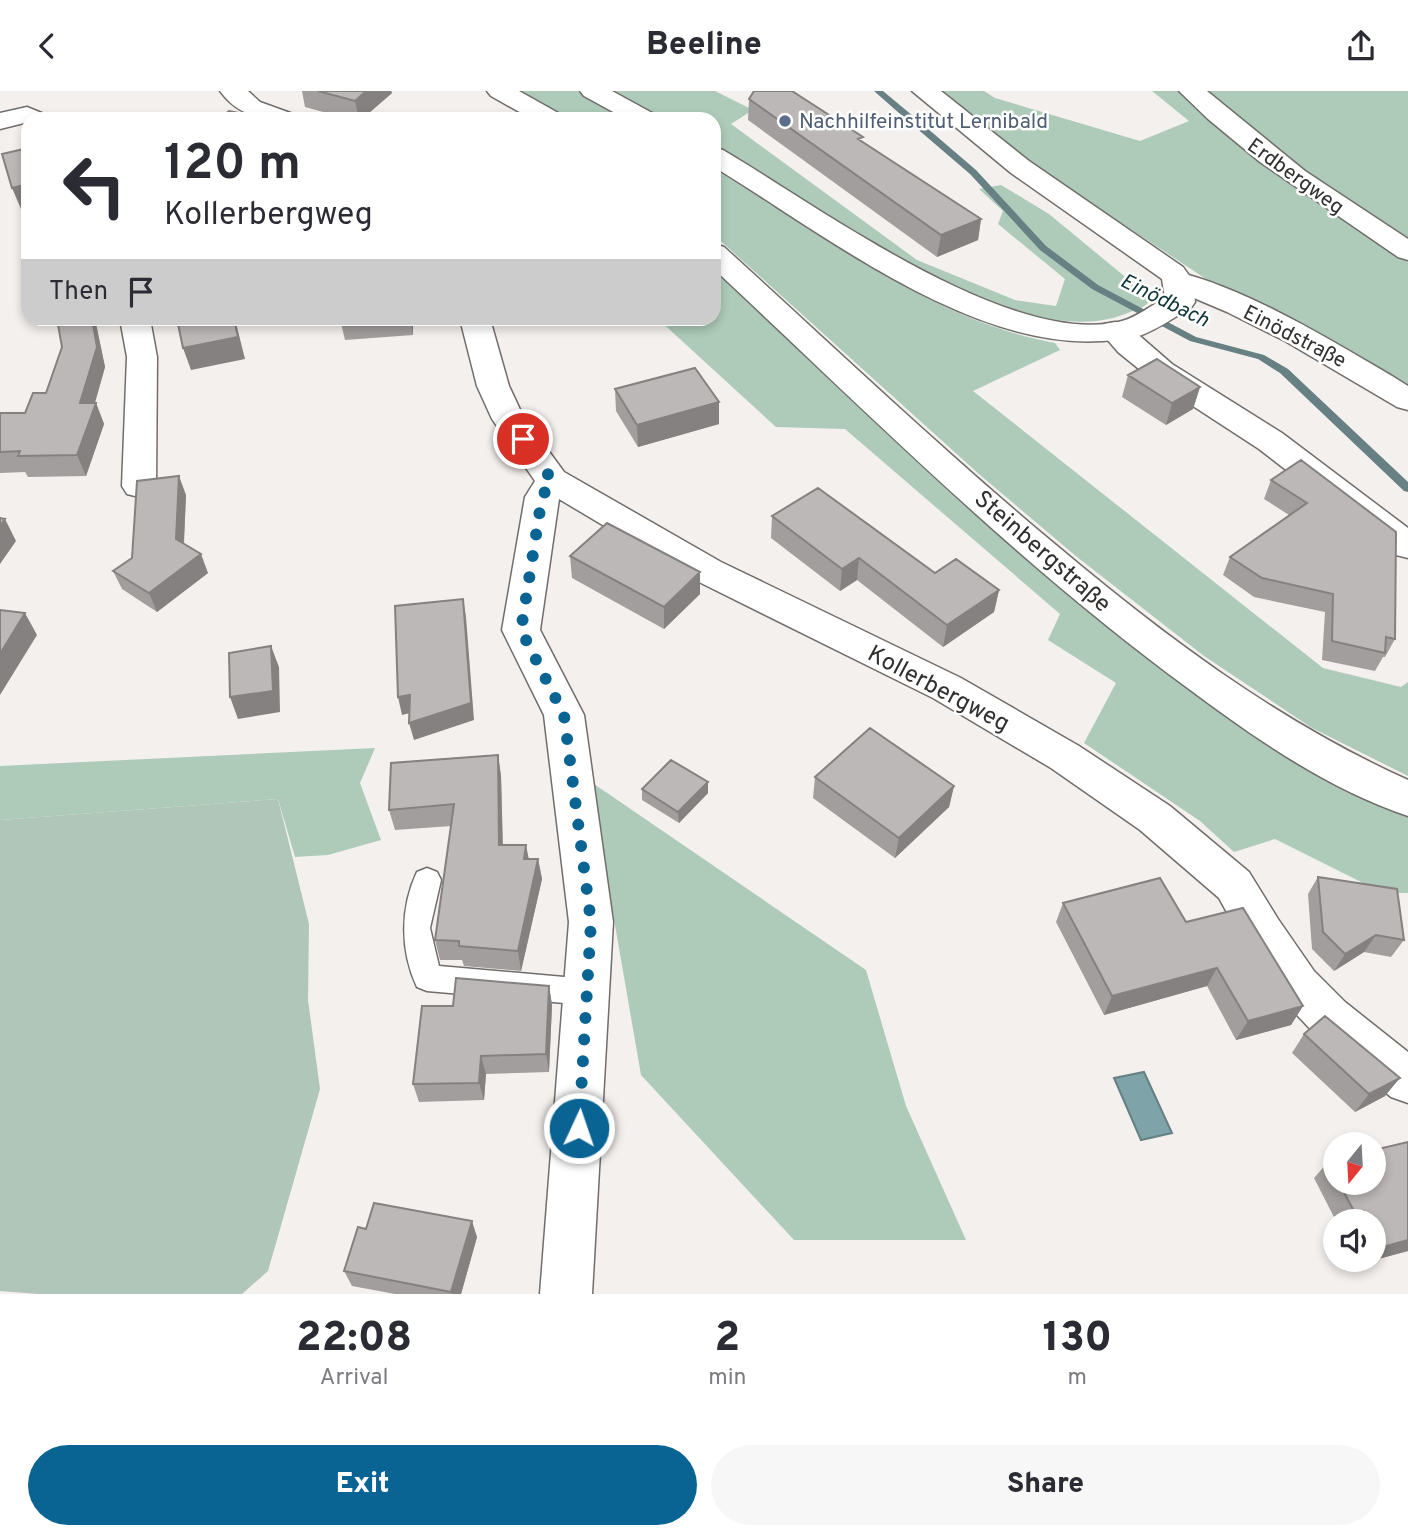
<!DOCTYPE html>
<html lang="en">
<head>
<meta charset="utf-8">
<style>
  body { margin:0; font-family:Overpass,sans-serif; background:#f7f7f7; color:#2b2b33; height:100vh; display:flex; flex-direction:column; font-size:26px; white-space:nowrap }
  * { box-sizing:border-box; margin:0 }
  p { font-size:23px; color:#7c7c81 }
  .icon { flex:none; width:38px; height:38px; fill:none; stroke:currentColor; stroke-width:2; stroke-linecap:round; stroke-linejoin:round }
  .map { position:relative; height:1203px; overflow:hidden }
  .details { display:flex; flex-direction:column; background:#fff; flex:1 }
  .details>* { flex:none }
  .banner { position:absolute; left:21px; top:21px; width:700px; height:214px; border-radius:21px; box-shadow:0 4px 10px #0003; background:#fff; color:#2b2b33; overflow:hidden }
  .needle { width:46px; rotate:198deg }
  .controls { position:absolute; left:1323px; top:1041px; display:grid; gap:14px }
  .controls a { display:grid; place-items:center; width:63px; height:63px; border-radius:50%; background:#fff; box-shadow:0 4px 10px #0003; font-size:35px }
  .pin { position:absolute; display:grid; place-items:center; width:60px; height:60px; color:#fff; margin:-30px; border:4px solid #fff; border-radius:50%; box-shadow:0 2px 7px #0007 }
  .me { position:absolute; width:77px; margin:-38px; rotate:3deg; stroke-linejoin:round; filter:drop-shadow(0 0 5px #0008) }
  .turn { display:flex; align-items:center; gap:24px; height:147px; padding:0 28px; font-size:32px }
  .turn .icon { width:91px; height:91px; stroke-width:2.5 }
  .turn b { display:block; font-size:49px; line-height:60px }
  .then { display:flex; align-items:center; height:66px; padding:0 28px; background:#0003; gap:14px; font-size:26px }
  .eta { display:flex; justify-content:space-evenly; align-items:center; height:119px; text-align:center }
  .eta b { font-size:42px; font-weight:800; line-height:49px }
  .cta { display:flex; gap:14px; margin-top:auto; padding:14px 28px }
  .cta a { flex:1; height:80px; border-radius:42px; background:#096494; color:#fff; font-size:28px; font-weight:800; line-height:80px; text-align:center }
  .cta a+a { background:#f7f7f7; color:#2b2b33 }
  header { display:flex; justify-content:space-between; align-items:center; height:91px; padding:0 28px; background:#fff; font-size:32px; font-weight:800 }
  .map>svg:first-child { display:block }
</style>
</head>
<body>
<header><svg class="icon" aria-label="back" viewBox="0 0 24 24"><path d="M15 5l-7 7 7 7"/></svg>Beeline<svg class="icon" aria-label="share" viewBox="0 0 24 24"><path d="M12 15V3M7 8l5-5 5 5M5 13v7h14v-7"/></svg></header>
<div class="map">
<svg width="1408" height="1203" viewBox="0 0 1408 1203">
  <rect width="100%" height="100%" fill="#f4f0ee"/>
  <path fill="#b0c6b8" d="M278,708l31,125 -1,76 12,89 -52,182 -26,23h-204l-38,-3v-471z"/>
  <path fill="#adcbb8" d="M518,0h59l53,28h-61z
    M615,0h100l38,19 -22,14 186,136 98,40 41,6 9,-27 -67,-55 5,-13 -24,-22 22,-4 48,29 103,85c-7,9 -17,11 -27,15 -93,37 -246,-69 -323,-116 -29,-17 -59,-33 -88,-50v-29h-50z
    M938,0h46l11,7 145,43 49,-20 -37,-30h256v294l-68,-39 -134,-67 -177,-117z
    M714,78c108,64 215,151 341,174l5,7 -87,41 350,277 78,19 7,-5v94l-96,-48 -108,-72 -127,-99 -97,-82 -266,-240z
    M714,178l373,340 124,97 89,58 108,51v78h-25l-108,-54 -41,13 -34,-31 -116,-78 32,-60 -68,-43 12,-26 -215,-185 -69,-2 -118,-108h56z
    M375,657l-15,35 21,57 -53,15 -33,2 -17,-58 -278,21v-54z
    M594,693l272,186 40,136 60,134h-172l-153,-165 -39,-225z"/>
  <path fill="#7ea3a8" stroke="#678084" stroke-width="2" d="M1144,981l28,61 -31,7 -27,-62z"/>
  <g fill="none" stroke-linecap="round" stroke-linejoin="round">
    <path fill="#678084" fill-rule="evenodd" d="M874,0h9l30,25v4h-6z
      M914,31h6l56,48 70,76 52,39 98,52 68,18 24,14 120,113v10l-4,-1 -124,-118 -22,-14 -68,-18 -98,-52 -52,-39 -70,-76 -56,-48z"/>
    <g stroke="#706d6b" stroke-width="3">
      <path id="lane" d="M427,777l10,4 4,8 -11,48 9,38 148,13 10,4 4,9 -4,9 -10,4 -160,-14 -10,-4c-17,-36 -17,-79 0,-115z"/>
    </g>
    <g stroke="#706d6b" stroke-width="3">
      <path id="street" d="M220,0h28l12,11 33,12 4,5c-31,0 -57,0 -77,-28z
        M1179,0h28l98,80 103,68v21l-10,-3 -138,-95 -52,-43z
        M27,16l17,7 4,5h-20v6l-4,-2 -24,6v-16z
        M1178,181c71,18 151,67 214,104l16,10v24l-11,-3 -112,-66 -58,-29 -59,-25 -5,-6 5,-6z
        M120,228h30l7,38 -1,129 -5,8 -12,3 -12,-3 -5,-8 5,-129z
        M460,228h30l19,67 14,30 41,56 157,90 240,116 118,68 91,60 79,66 29,47 36,52 31,31 63,50v51l-17,-6 -78,-65 -31,-33 -36,-52 -27,-49 -79,-68 -89,-62 -118,-70 -238,-118 -136,-81 -19,131 44,85 29,207 -21,372h-52l29,-372 -25,-207 -42,-85 23,-133 10,-16 -43,-62 -15,-33z
        M1115,231l11,2 46,40 110,69 126,95v30l-12,-3 -137,-106 -109,-71 -32,-26 -18,-21 4,-7z"/>
    </g>
    <g stroke="#706d6b" stroke-width="3">
      <path id="secondary" d="M487,0h32l41,23 4,5h-32l-41,-23z
        M580,0h32l42,23 4,5h-32l-42,-23z
        M912,0h29l88,70 154,106 10,14 2,21 -4,6c-17,9 -34,22 -52,28 -11,4 -25,4 -37,5 -132,9 -279,-108 -388,-174v-19l9,2c95,56 289,200 399,171 15,-4 30,-16 43,-23l-3,-19 -151,-106z
        M714,153l10,3c110,100 218,203 332,298 108,91 223,177 352,235v36c-80,-27 -152,-77 -219,-127 -171,-125 -321,-276 -475,-420z"/>
    </g>
    <use href="#lane" fill="#fff" fill-rule="evenodd"/>
    <use href="#street" fill="#fff" fill-rule="evenodd"/>
    <use href="#secondary" fill="#fff" fill-rule="evenodd"/>
  </g>
  <path fill="#a29e9d" d="M302,0h89l1,2 -30,26h-13l-44,-12z
    M749,8l113,43 119,77 -3,21 -41,17 -189,-137z
    M57,228h38l10,48 -10,36h1l8,21 -18,52 -58,1 -3,-5 -25,1v-60h25l21,-20 16,-46z
    M340,228h73v16l-68,5z
    M1128,284l72,12 -7,22 -27,16 -44,-28z
    M615,298l104,35 -81,23 -22,-36z
    M1301,369l94,179 -10,18h-2l-8,14 -53,-11 3,-48 -71,-15 -31,-22 7,-18 59,-42 -25,-16 7,-19z
    M186,404l-2,49 24,29 -51,39 -35,-23 -9,-18 19,-13z
    M772,425l163,57 64,17 -5,22 -51,35 -86,-67 -17,11 -69,-53z
    M570,465l130,16v22l-36,35 -92,-51z
    M498,664l3,21 2,69 26,14h9l4,20 -21,92 -57,-5 -2,-6h-22l-5,-20 16,-114 -56,4 -6,-20z
    M815,686l139,9 -5,21 -54,51 -82,-60z
    M642,698l66,4 -29,30 -37,-23z
    M1318,786l86,63 -13,17 -27,-5 -30,19 -22,-22 -4,-55z
    M1063,812l123,19 117,84 -12,19 -55,15 -29,-54 -103,29 -48,-93z
    M549,895l3,19 -3,67 -63,2 -2,26 -65,2 -6,-18 40,-78z
    M1304,943l81,62 -30,16 -63,-59z
    M1335,1069v23h39l34,68 -41,11 -1,-2h8v-39h-38l-22,-43 14,-16z
    M366,1138l111,8 -16,57h-66l-43,-8 -8,-15z"/>
  <path fill="#848180" d="M366,0h25l1,2 -30,26h-3l-4,-18z
    M28,93v23l-7,2 -9,-21z
    M981,128l-3,21 -41,17 4,-22z
    M92,228h3l10,48 -14,49 5,-13 8,21 -18,52 -9,-21 3,-52z
    M234,228h1l10,40 -54,11 -8,-22z
    M410,228h3v16z
    M1200,296l-7,22 -27,16 6,-22z
    M719,311v22l-81,23 -1,-22z
    M179,385l7,19 -3,63 -7,-19z
    M5,428l11,22 -16,23v-38z
    M201,463l7,19 -51,39 -8,-19z
    M859,467l-2,22 -17,11 2,-22z
    M700,481v22l-36,35v-22z
    M999,499l-5,22 -51,35 4,-22z
    M463,508l3,18 8,103 -60,20 -5,-17z
    M25,522l12,22 -37,60v-41z
    M271,555l8,21 1,45 -42,7 -8,-22z
    M410,604l4,17 -12,3 -4,-18z
    M498,664l3,21 2,89 -4,-20z
    M708,691v11l-29,30 -1,-11z
    M954,695l-5,21 -54,51 4,-20z
    M526,754l4,20 -6,-6z
    M538,768l4,20 -21,92 -3,-20z
    M1376,844l-12,17 -30,19 11,-17z
    M1217,877l-10,18 -103,29 8,-19z
    M549,895l3,19 -3,67 -3,-18z
    M1303,915l-12,19 -55,15 12,-19z
    M481,965l5,18 -2,26 -5,-17z
    M1400,987l-15,18 -30,16 14,-18z
    M472,1130l5,16 -16,57h-9l-1,-2z
    M1408,1149v11l-41,11 3,-2h4v-4l9,-9z"/>
  <path fill="#bcb8b7" stroke="#848180" stroke-width="2" d="M318,0h48l-11,10z
    M754,0h38l71,46 -5,2 123,80 -40,16 -192,-136z
    M229,20l40,8h-50z
    M28,57v36l-16,4 -10,-34z
    M57,228h35l5,28 -17,56h16l-19,52 -59,1 2,-5 -20,1v-39h25l8,-20h13l16,-46z
    M177,228h57l4,18 -55,11z
    M1157,268l43,28 -28,16 -44,-28z
    M695,277l24,34 -82,23 -22,-36z
    M1301,369l95,72 -1,107 -9,-2 -1,16 -53,-12 1,-47 -71,-16 -32,-21 77,-54 -36,-23z
    M179,385l-3,63 25,15 -52,39 -36,-22 19,-13 5,-77z
    M818,397l117,85 21,-14 43,31 -52,35 -88,-67 -17,11 -70,-53z
    M0,427l5,1 -5,7z
    M607,432l93,49 -36,35 -94,-51z
    M463,508l8,104 -62,20 1,-28 -12,2 -3,-91z
    M0,519l25,3 -25,41z
    M271,555l2,45 -43,6 -1,-44z
    M870,637l84,58 -55,52 -84,-61z
    M498,664l1,90h27l-2,14h14l-20,92 -59,-5v-5l-24,-1 19,-136 -65,6 2,-47z
    M671,669l37,22 -30,30 -36,-23z
    M1318,786l79,12 7,51 -28,-5 -31,19 -22,-22z
    M1160,787l26,44 57,-14 60,98 -55,15 -31,-53 -105,28 -49,-93z
    M456,887l93,8 -3,68 -65,2 -2,27 -66,1 9,-78h31z
    M1325,925l75,62 -31,16 -65,-60z
    M1408,1051v98l-25,7 -9,-18v-8h-5l-5,-10 -9,2 -16,-30h35v-33z
    M1335,1069v16l-7,-14z
    M374,1112l98,18 -21,71 -107,-21 14,-44 8,2z"/>
  <g fill="none" stroke-linecap="round" stroke-linejoin="round">
    <path stroke="#096494" stroke-width="12" stroke-dasharray="0 21.6" d="M523,348l29,41 -10,17 -21,133 43,85 27,207 -12,206"/>
  </g>
  <circle fill="#5c6f8a" stroke="#fff" stroke-width="2.5" cx="785" cy="30" r="7"/>
  <g text-anchor="middle" stroke-width="5" stroke-linejoin="round" paint-order="stroke">
    <g font-size="21" fill="#4e5e75" stroke="#fff" text-anchor="start">
      <text x="799" y="37">Nachhilfeinstitut Lernibald</text>
    </g>
    <g font-size="21" fill="#31302f" stroke="#fff">
      <text transform="translate(1296 85) rotate(36)" y="7">Erdbergweg</text>
      <text transform="translate(1295 245) rotate(27)" y="7">Einödstraße</text>
    </g>
    <g font-size="21" font-style="italic" fill="#0f3539" stroke="#fff">
      <text transform="translate(1165 209) rotate(26)" y="7">Einödbach</text>
    </g>
    <g font-size="24" fill="#31302f" stroke="#fff">
      <text transform="translate(1043 460) rotate(41)" y="8">Steinbergstraße</text>
      <text transform="translate(939 597) rotate(28)" y="8">Kollerbergweg</text>
    </g>
  </g>
</svg>
<div class="controls">
<a><svg class="needle" viewBox="-14 -14 28 28"><path d="M0-13l5 13h-10z" fill="#e53935"/><path d="M0 13l5-13h-10z" fill="#7c7c81"/></svg></a>
<a><svg class="icon" aria-label="sound" viewBox="0 0 24 24"><path d="M4 9h4l5-4v14l-5-4H4zM17 9q2 3 0 6"/></svg></a>
</div>
<div class="pin" style="left:523px;top:348px;background:#d93025"><svg class="icon" aria-label="arrive" viewBox="0 0 24 24"><path d="M6 21V4h12l-3 4 3 4H6"/></svg></div>
<svg class="me" style="left:579px;top:1037px" viewBox="-20 -20 40 40"><circle r="17" fill="#096494" stroke="#fff" stroke-width="3"/><path d="M0-11L8 9 0 5-8 9z" fill="#fff"/></svg>
<div class="banner">
<div class="turn"><svg class="icon" aria-label="left" viewBox="0 0 24 24"><path d="M17 20v-9H6M10 6l-5 5 5 5"/></svg><div><b>120 m</b>Kollerbergweg</div></div>
<div class="then">Then<svg class="icon" aria-label="arrive" viewBox="0 0 24 24"><path d="M6 21V4h12l-3 4 3 4H6"/></svg></div>
</div>
</div>
<section class="details">
<div class="eta">
<div><b>22:08</b><p>Arrival</p></div>
<div><b>2</b><p>min</p></div>
<div><b>130</b><p>m</p></div>
</div>
<div class="cta"><a>Exit</a><a>Share</a></div>
</section>
</body>
</html>
